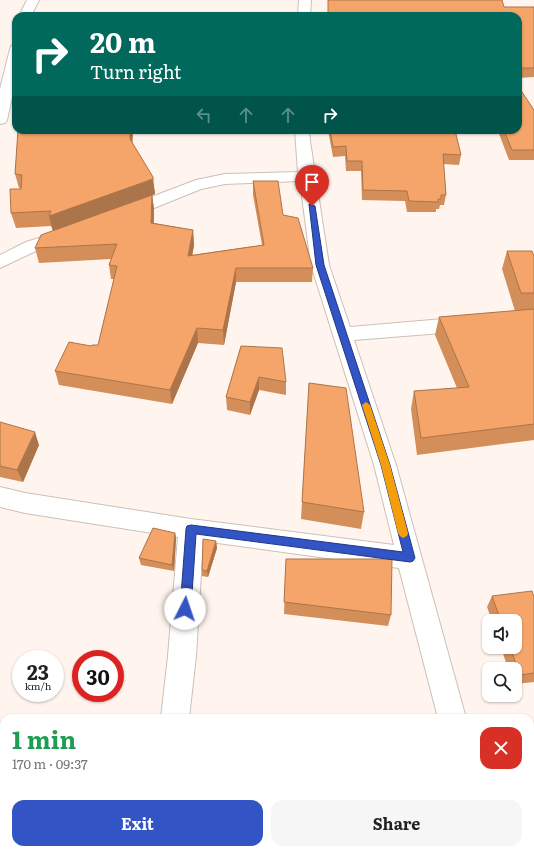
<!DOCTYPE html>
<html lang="en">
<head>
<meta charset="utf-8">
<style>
  body { margin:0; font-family:Literata,serif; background:#f6f6f6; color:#202124; height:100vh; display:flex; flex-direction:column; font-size:15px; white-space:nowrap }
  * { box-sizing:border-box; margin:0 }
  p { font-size:13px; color:#757577 }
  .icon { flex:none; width:22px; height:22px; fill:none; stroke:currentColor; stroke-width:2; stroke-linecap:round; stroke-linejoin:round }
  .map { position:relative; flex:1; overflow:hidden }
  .sheet { position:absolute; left:0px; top:714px; width:534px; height:140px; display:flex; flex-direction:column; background:#fff; border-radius:12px 12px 0 0; box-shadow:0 1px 3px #0004 }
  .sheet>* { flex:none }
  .banner { position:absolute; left:12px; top:12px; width:510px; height:122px; border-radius:12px; box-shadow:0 1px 3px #0004; background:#00695c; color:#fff; overflow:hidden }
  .buttons { position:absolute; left:482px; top:614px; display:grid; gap:8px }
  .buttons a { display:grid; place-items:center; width:40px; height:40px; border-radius:8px; background:#fff; box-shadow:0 1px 3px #0004; font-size:20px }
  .speed { position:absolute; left:12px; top:650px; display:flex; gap:8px; font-size:20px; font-weight:700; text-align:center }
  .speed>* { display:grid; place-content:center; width:52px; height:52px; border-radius:50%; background:#fff; box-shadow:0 1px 3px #0004; line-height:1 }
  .speed small { font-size:10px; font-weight:400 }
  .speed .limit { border:6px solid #d22; background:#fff; color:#111 }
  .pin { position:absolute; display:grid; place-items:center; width:34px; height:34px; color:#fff; margin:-41px -17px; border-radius:50% 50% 50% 0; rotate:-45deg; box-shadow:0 0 4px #0007 }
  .pin .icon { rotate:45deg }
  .me { position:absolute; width:44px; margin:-22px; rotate:4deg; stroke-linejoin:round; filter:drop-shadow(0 0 3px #0008) }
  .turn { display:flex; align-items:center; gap:14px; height:84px; padding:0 12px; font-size:18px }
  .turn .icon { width:52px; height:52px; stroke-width:2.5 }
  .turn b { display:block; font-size:28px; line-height:34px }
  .lanes { display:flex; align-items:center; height:38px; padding:0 12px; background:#0003; justify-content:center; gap:20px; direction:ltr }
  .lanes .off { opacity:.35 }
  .round { display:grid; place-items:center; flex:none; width:42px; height:42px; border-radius:12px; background:#f6f6f6 }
  .headline { display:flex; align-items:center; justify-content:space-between; height:68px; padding:0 12px }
  h1 { font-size:24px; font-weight:700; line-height:30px; color:#1e9e55 }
  .cta { display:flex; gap:8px; margin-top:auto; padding:8px 12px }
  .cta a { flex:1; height:46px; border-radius:12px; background:#3354c4; color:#fff; font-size:16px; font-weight:700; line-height:46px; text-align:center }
  .cta a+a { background:#f6f6f6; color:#202124 }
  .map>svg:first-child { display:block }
</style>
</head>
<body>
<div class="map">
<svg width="534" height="854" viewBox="0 0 534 854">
  <rect width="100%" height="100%" fill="#fff5ee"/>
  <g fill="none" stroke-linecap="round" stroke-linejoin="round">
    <g stroke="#ccc0b8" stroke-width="2">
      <path id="street" d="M27,0h12l-8,16h-12z
        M299,0h12l-1,16h-12z
        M16,45v34l-9,41 -2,3 -5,1v-35l10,-40 1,-3z
        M295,130h14l1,11 19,124 21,62 117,-10 7,2 3,5 -3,5 -7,2 -113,9 42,125 70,253h-28l-39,-150 -196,-27 -7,115 -7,62h-28l7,-62 10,-119 -153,-24 -25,-6v-20l25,6 166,26 203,26 -20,-80 -63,-200 -11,-84 -75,3 -24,5 -69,28 -6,1 -6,-1 -2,-4 2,-4 76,-29 29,-6 73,-2z
        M64,230l6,1 3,4 -3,4 -32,11 -38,18v-13l26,-13z
        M144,850h32l-1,4h-32z
        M471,850h32l1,4h-32z"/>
    </g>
    <use href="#street" fill="#fff" fill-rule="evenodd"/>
  </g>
  <path fill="#d38e5a" d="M504,7h30v70l-16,1v-62z
    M534,110v50h-25l-11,-29 -43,1 6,23 -2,10 -16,-1 3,31 -2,10h-4l-1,4h-3v3h-29l-2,-11 -43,-1 -1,-29h-15l-1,-15 -12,1 -5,-27h190z
    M18,130h115l-1,13 23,48v3l-58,21 55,-20 2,14v14l39,7 1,15 -2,10 70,-10 -9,-50v-14l30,34 30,53 -1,14h-76l-12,63 -26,-2 -26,61 -113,-19 -4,-14 36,-25 7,-1 16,-66h-3l-2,-14 2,-6 -72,4 -4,-15 18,-17 -2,-5 -35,2 -5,-15 10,-25h-2l-4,-14z
    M507,251l27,5v184l-117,15 -6,-46 3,-18 43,-3 -22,-53 4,-18 76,-6 -13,-42z
    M241,346l45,36v13l-27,-5 -9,25 -23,-5 -1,-13z
    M309,383l55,129 -3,17 -60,-10z
    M0,422l39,23 -16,37 -23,-5z
    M175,533l1,6 -2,32 -33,-6 -2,-7z
    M216,541l1,7 -9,29 -6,-1v-6z
    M286,559l105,56 -3,11 -104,-12z
    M492,596l42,1v85l-19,2v-15h-7l-7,-22h14v-26h-23l-5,-14z"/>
  <path fill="#ac744a" d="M130,130h3l-1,23 -2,-14z
    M153,177l2,17 -102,37 -4,-15z
    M152,195l2,14 -1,28 -2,-14z
    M193,230l1,15 -4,25 -2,-14z
    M236,268v14l-12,63 -1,-15z
    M197,328l1,15 -26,61 -2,-14z
    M259,377v13l-9,25v-13z
    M35,432l4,13 -16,37 -6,-12z
    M175,533l1,6 -2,32 -2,-6z
    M216,541l1,7 -9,29 -1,-6z"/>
  <path fill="#f5a569" stroke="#ac744a" d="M328,0h174l2,7h30v61h-16v-52h-190z
    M518,86l16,24v40h-22l-8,-20h14z
    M18,130h112v9l23,38v2l-104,37 2,-5 -40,2 -1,-24h11l1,-14 -7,-1z
    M330,130h125l6,25 -18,-1 3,41h-5v4h-3v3l-29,-1 -2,-10 -44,-1 -1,-29h-15l-1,-15 -13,1z
    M253,181h25l5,34 15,3 15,50h-77l-13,62 -26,-2 -27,62 -115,-19 14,-29 22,4 1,-1h6l19,-79 -8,-1 8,-21 -82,4 6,-13 111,-40 -1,28 42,7 -5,26 76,-11z
    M507,251h25l2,5v37h-13z
    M534,309v115l-113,14 -7,-47 55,-4 -30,-70z
    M241,346l41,2 4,34 -27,-5 -9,25 -24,-5z
    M309,383l37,5 18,124 -62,-10z
    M0,422l35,10 -18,38 -17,-4z
    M153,528l22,5 -3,32 -33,-7z
    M203,539l13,2 -9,30 -5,-1z
    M286,559h106l-1,56 -107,-13z
    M532,591l2,6v76l-14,2 -10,-28h5v-26h-14l-9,-25z"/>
  <path fill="#3354c4" stroke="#21377f" d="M309,204l6,2 9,59 66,200 25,93 -2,3 -3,1 -214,-28 -5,75 -2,3 -4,2 -4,-2 -1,-3 6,-80 1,-3 4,-1 212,27 -22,-87 -65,-200z"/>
  <path fill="#f59e0b" d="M366,402l4,3 20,60 18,68 -1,3 -4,2 -3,-2 -2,-3 -17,-68 -19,-60z"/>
</svg>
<div class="buttons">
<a><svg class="icon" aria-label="sound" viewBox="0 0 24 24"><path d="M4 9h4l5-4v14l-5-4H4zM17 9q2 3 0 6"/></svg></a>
<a><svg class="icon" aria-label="search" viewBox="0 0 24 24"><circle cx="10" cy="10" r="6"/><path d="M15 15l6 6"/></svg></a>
</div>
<div class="speed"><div>23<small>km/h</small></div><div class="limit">30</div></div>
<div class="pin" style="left:312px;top:206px;background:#d93025"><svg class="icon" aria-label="arrive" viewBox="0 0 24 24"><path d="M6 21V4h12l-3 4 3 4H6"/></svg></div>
<svg class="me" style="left:185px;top:609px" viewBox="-20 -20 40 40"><circle r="19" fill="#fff"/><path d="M0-13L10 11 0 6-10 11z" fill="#3354c4"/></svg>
<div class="banner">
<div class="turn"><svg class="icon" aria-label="right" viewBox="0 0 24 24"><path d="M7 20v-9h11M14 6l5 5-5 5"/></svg><div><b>20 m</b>Turn right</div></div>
<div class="lanes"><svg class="icon off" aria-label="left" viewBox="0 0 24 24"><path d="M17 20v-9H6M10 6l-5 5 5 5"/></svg><svg class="icon off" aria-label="ahead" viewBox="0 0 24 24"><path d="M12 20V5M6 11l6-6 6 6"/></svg><svg class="icon off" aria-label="ahead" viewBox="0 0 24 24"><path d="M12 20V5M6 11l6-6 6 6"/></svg><svg class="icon" aria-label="right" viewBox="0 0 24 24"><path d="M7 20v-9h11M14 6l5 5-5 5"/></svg></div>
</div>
<section class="sheet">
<div class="headline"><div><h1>1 min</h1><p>170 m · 09:37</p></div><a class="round" style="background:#d93025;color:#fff"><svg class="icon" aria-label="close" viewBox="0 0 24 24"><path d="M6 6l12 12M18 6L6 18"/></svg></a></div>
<div class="cta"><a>Exit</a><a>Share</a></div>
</section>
</div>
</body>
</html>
